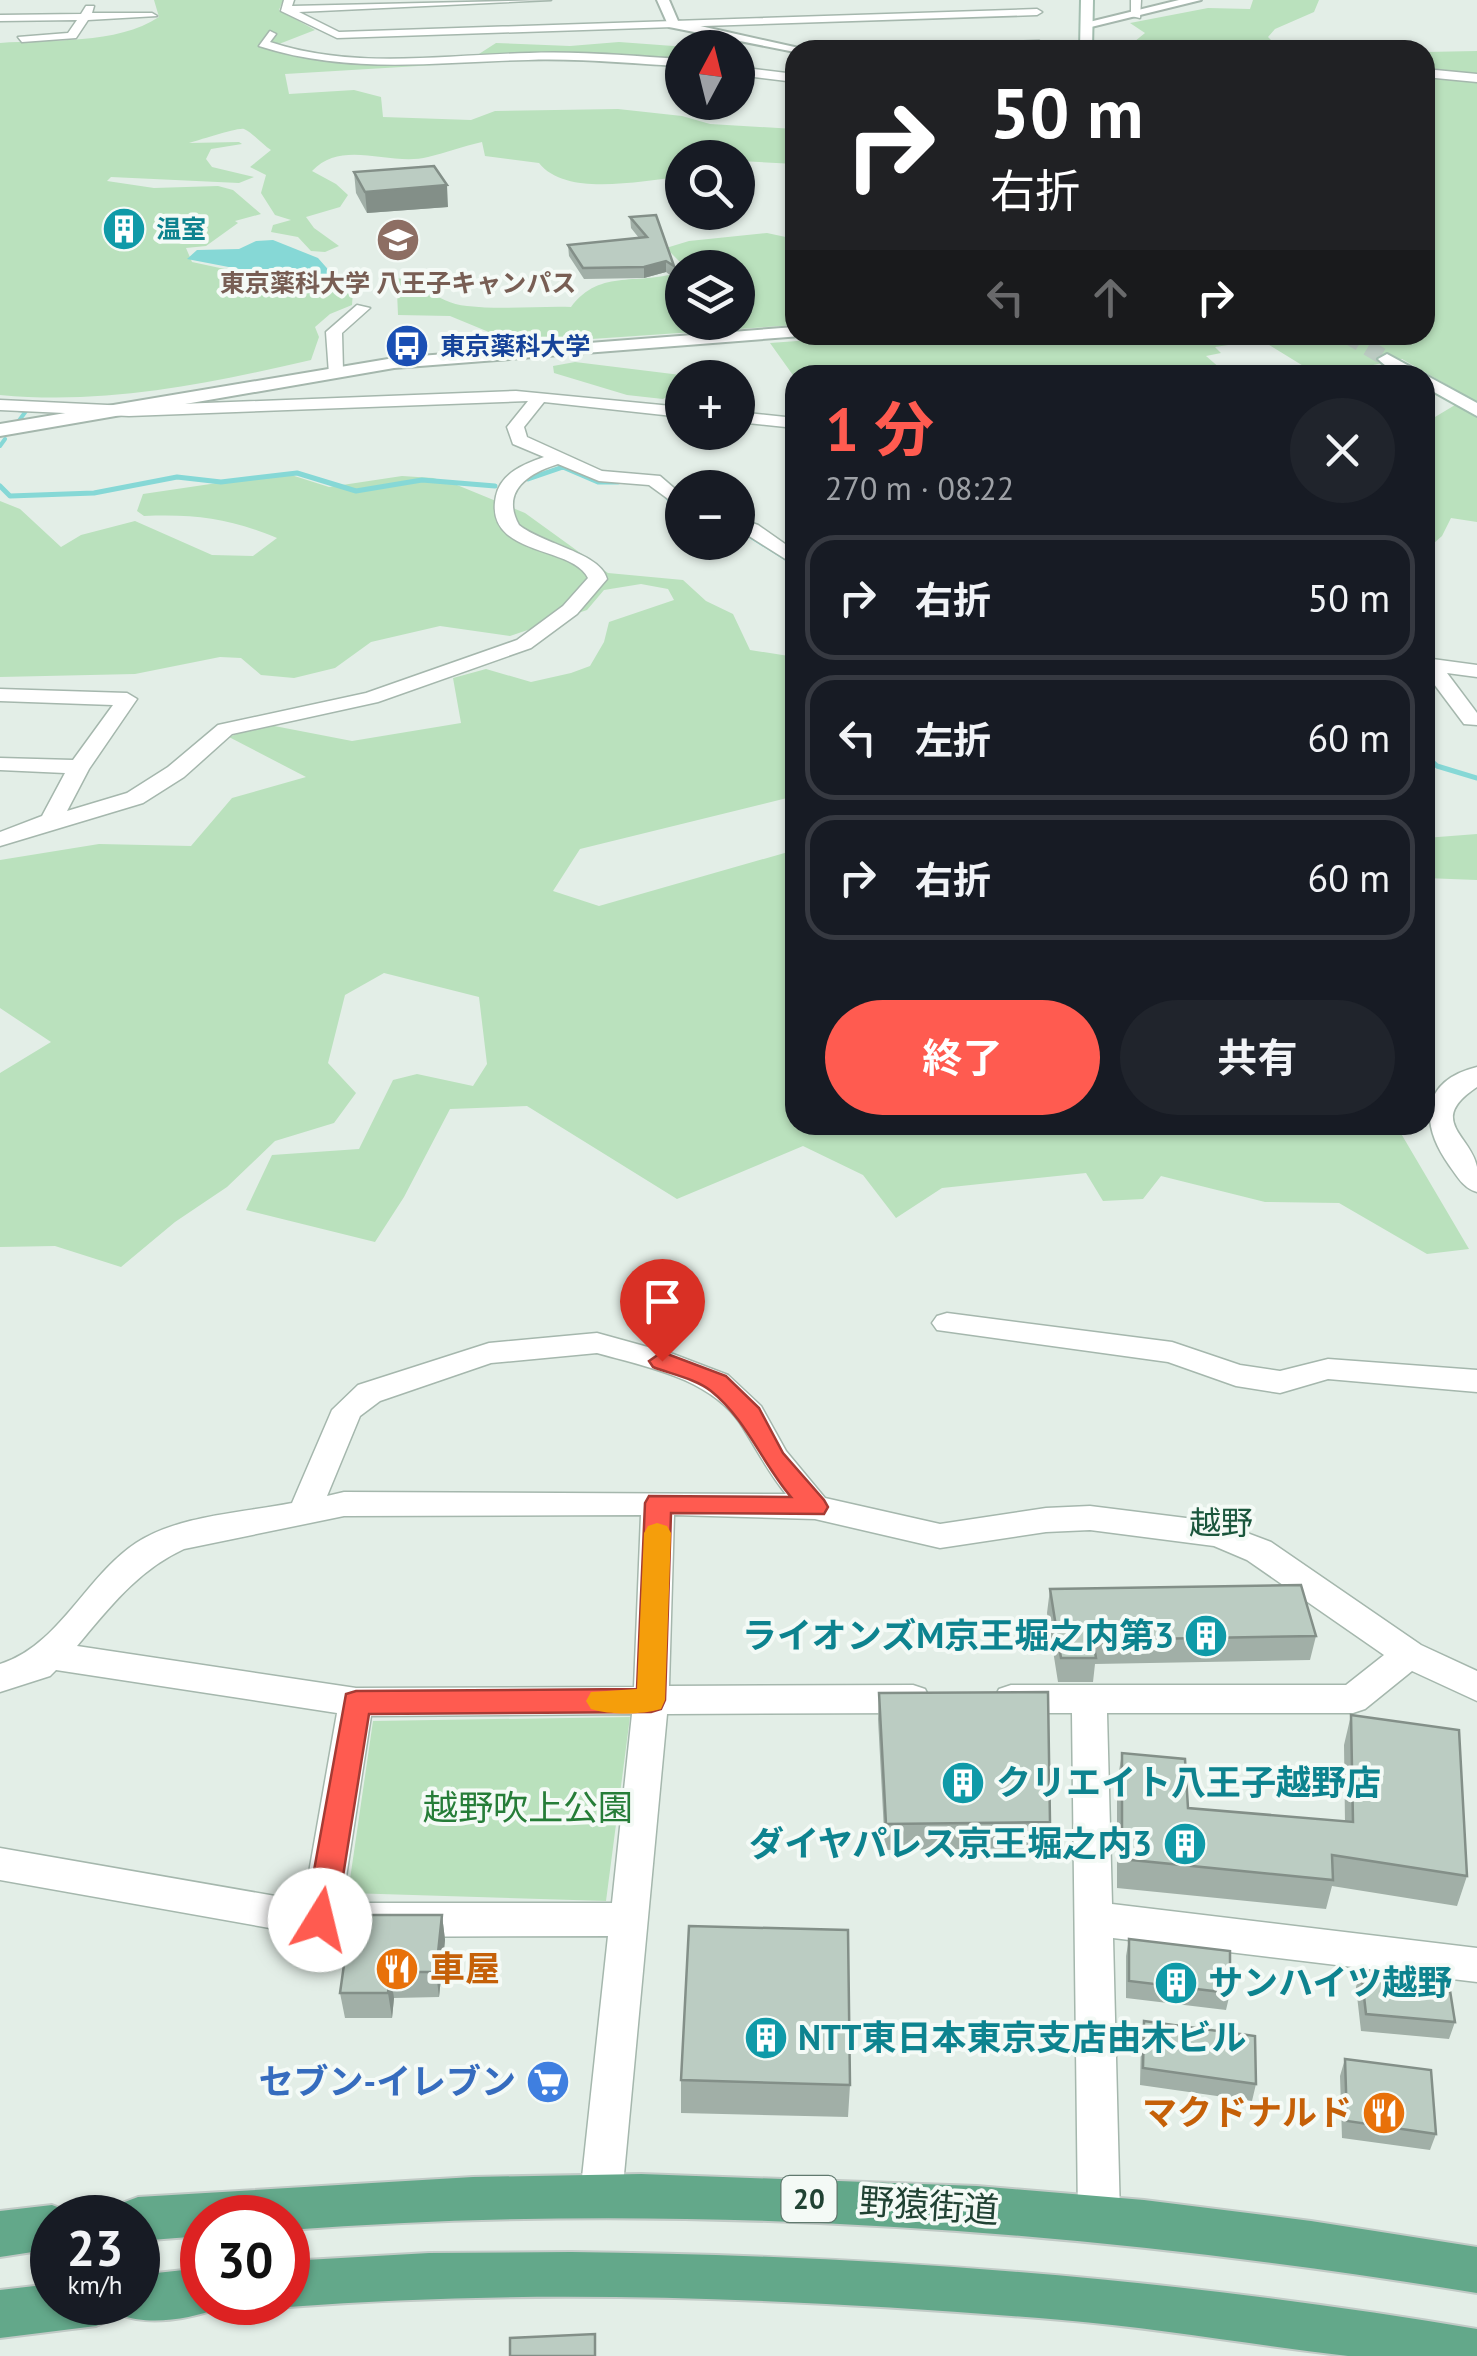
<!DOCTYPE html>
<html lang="ja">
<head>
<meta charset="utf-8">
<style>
  body { margin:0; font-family:"PT Sans","Noto Sans JP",sans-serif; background:#20242c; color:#f1f3f6; height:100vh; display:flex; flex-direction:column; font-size:38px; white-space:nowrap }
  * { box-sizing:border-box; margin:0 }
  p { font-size:32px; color:#9ea1a6 }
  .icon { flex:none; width:55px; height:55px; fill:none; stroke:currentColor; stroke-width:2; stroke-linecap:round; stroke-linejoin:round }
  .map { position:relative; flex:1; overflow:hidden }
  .panel { position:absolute; left:785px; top:365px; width:650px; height:770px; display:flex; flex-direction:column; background:#171b24; border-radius:30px; box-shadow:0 2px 8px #0004 }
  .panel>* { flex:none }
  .top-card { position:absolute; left:785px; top:40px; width:650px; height:305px; border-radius:30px; box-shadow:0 2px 8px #0004; background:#202124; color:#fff; overflow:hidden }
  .needle { width:65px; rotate:7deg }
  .fabs { position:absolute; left:665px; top:30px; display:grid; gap:20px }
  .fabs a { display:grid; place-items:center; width:90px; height:90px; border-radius:50%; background:#171b24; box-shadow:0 2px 8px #0004; font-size:50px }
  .speed { position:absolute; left:30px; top:2195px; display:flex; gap:20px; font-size:50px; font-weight:700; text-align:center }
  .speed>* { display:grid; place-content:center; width:130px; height:130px; border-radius:50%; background:#171b24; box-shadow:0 2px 8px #0004; line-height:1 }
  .speed small { font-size:25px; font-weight:400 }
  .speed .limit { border:15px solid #d22; background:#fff; color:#111 }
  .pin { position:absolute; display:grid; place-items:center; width:85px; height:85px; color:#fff; margin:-102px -42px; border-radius:50% 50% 50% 0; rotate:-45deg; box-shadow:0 0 10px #0007 }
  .pin .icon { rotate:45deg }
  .me { position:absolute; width:110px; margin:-55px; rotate:9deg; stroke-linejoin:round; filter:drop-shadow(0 0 8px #0008) }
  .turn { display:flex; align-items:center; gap:35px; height:210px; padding:0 40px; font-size:45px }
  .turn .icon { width:130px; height:130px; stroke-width:2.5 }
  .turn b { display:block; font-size:70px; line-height:85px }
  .lanes { display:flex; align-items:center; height:95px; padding:0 40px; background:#0003; justify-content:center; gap:50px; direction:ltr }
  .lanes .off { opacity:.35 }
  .round { display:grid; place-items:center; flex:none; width:105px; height:105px; border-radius:52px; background:#20242c }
  .summary { display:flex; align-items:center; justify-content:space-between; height:170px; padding:0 40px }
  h1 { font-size:60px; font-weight:700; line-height:75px; color:#ff5b50 }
  .button { display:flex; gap:20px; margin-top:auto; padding:20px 40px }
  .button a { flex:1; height:115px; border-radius:60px; background:#ff5b50; color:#fff; font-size:40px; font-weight:700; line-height:115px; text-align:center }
  .button a+a { background:#20242c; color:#f1f3f6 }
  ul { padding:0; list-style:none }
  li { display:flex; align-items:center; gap:30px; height:125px; margin:0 20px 15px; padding:0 20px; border:5px solid #363941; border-radius:30px }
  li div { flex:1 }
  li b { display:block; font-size:38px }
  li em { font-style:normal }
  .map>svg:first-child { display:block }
</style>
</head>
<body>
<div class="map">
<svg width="1477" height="2356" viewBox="0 0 1477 2356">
  <rect width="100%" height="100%" fill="#e3eee7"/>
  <path fill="#bae1bd" d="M154,0h129l-4,10 36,20 -36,14 37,12 152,5 28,-18 74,3 49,-4 68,5 -5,1v12l-146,-1 -251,15 4,20 65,-4 27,7 2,20 88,3 24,-9 123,-2 64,7 28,8 85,5v35l-113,-6v19c-41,3 -115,21 -143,-14l-54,-7 -3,-14c-19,4 -36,11 -54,15 -38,10 -85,-19 -116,14l24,13 12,11 -8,12 -34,10 8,11 25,18 -14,6 -14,-1 -13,-14 -27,-5 2,-7 18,-5 -16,-5 -14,-22 5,-18 -16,-8 21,-17c-8,-5 -18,-17 -27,-21 -6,-2 -47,12 -55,14l50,-1 3,2 -31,5 -5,10 6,8 42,10 -15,6 -128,-6 -4,4 47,7 64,-2 15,4 28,24 -26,7 3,2 -32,23 -20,2 6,14 103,22 51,-1 7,8 -1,14 -22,9 -15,13 4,10 -8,23c-105,24 -204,45 -311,35v-352c49,-4 117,2 159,-26z
    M1253,0h66l-5,12 -39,17 -7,8 7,7 -32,6h-119l21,-17 -15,-10 78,-15 42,1z
    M1477,51v351l-75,-43 -48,10 -49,-2 -44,-27 -46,7 6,6 -15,3 22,19 -433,3 -25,-35 109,-8h138l36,10 55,-10h317v-283z
    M767,233l28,6v86l-277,19 -68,-28 -52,-1 -1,-23 -11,-15c32,-1 48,26 81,29 34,4 70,0 104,1 30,-40 69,-20 111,-36v51h56v-54l-53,-1 -19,-19 23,-7z
    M575,362l122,15 -15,1v10l-19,11 -36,-4 -73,-22 -1,-7z
    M1455,405l22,13v104l-26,-4 -9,18 -17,15v-128z
    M285,473l44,14 73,-11 31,2 24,7 68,28 83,60 75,7 23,21 27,13 17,36 45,7v139l-215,53 -27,42 46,15 196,-56v275h601l73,124 -42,5 -88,-51 -74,-1 -104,-26 -18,23 -40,2 -17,-28 -144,15 -46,30 -33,-43 -60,-29 -126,53 -150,-93 -77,3 -46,88 -29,45 -129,-32 26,-55 87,-6 34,-69 24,-6 56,12 14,-22 -8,-67 -95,-24 -39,22 -17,68 28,30 -22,30 -59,18 -48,46 -52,35 -54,45 -66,-21 -55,1v-174l51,-31 -51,-34v-148l99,-16 92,2 41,-48 74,-21 -77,-40 35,-13 88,17 109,-18 -8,-45 33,-9 45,13 40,-9 19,-7 14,-24 5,-20 65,-22 -6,-11 -27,-5 -37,6 -17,20 -77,26 -70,-10 -69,16 -36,26 -41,10 -33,-3 -20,-17 -21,-1 -85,17 -135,3v-176l20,8 41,38 20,-12 54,-14 77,34 41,1 24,-18c-49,-20 -81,-24 -133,-22l-7,-5 6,-17z
    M1477,834v46l-52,-2v-40z
    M630,1717l-24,184 -258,-8 25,-172z"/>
  <path fill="#86d8d6" d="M273,240l45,18 15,17 -36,5 -110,-21 10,-9 42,-1 17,-8z"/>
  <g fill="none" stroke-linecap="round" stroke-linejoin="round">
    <path stroke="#86d8d6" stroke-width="4" d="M0,408l26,3 -8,11
      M0,446l5,-7"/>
    <path stroke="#86d8d6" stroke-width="5" d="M528,479l35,-12 35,15h20
      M0,486l10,10 84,-3 83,-16 44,5 76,-9 59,18 66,-11 73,6
      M667,497l15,14
      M738,528l57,36
      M1425,755l12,11 40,12"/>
    <path stroke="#bcccc3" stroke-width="16" stroke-dasharray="16 9" stroke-linecap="butt" d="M1346,335l41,24"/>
    <g stroke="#a5b7ad" stroke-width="3">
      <path id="minor" d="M284,0h10l-2,6 259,-6 -252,12 40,20 698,-23 5,3 -5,3 -700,23 -56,-27z
        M1131,0h10l-1,18 -9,-2z
        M86,6h8l-2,7h60l5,3 -69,4 -12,18 -54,4 -4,-5 50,-4 9,-13 -77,1v-6l81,-1z
        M270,31l6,3 -6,8c85,28 171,13 259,11 51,-2 102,3 153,6v7c-51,-2 -103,-8 -154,-6 -92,2 -179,15 -269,-14z
        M1039,41l-4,5 -206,4 6,-3z
        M738,67l57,7v8l-57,-7z
        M1425,69l52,5v8l-52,-5z
        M357,305l13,3 -28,25 1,38 -14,3 -3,-42z
        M516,391l166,16v10l-138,-15 -20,25 3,10 75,34 58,5 22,19v14l-33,-24 -50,-4 -41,-17c-29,9 -58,27 -39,61 23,19 82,28 88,54l-30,35 -46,34 -153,54 -146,32 -48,43 -41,26 -143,43v-14l42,-16 23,-43 -65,-3v-12l73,2 40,-55 -113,-4v-12l127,4 10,6 -48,70 -22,42 60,-18 41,-26 50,-42 148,-32 151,-53 46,-34 25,-28c-15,-33 -105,-21 -92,-82 5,-23 28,-32 48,-39l-31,-13 -6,-17 21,-26 -399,15 -129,-6v-10l129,6z
        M738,412l57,6v10l-57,-6z
        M738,518l20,7 37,26v14l-57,-36z
        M1425,658l52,7v12l-30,-4 30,40v12l-13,-1 -39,-52z
        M1477,1067v20c-51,34 -6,48 0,80 0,8 0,17 0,25 -14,-4 -20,-16 -28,-27 -29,-41 -29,-84 28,-98z
        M947,1313l225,29 68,23 40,6 48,-12 149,11v22l-149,-13 -48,14 -44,-7 -68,-24 -231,-32 -5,-7 5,-7z
        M597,1333l76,21 55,21 33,31 25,45 39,47 115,26 106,-16 44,-2 128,16 53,20 150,103 56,26v30l-65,-30 -47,38 -12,4h-246l5,191 365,44v34l-364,-44 7,279 -6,14 -15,6 -15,-6 -6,-14 -6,-504h-61l-12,-4 -5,-10 5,-10 12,-4h335l38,-30 -137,-95 -33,-14 -124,-16 -44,2 -106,16 -125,-29 -141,-4 -5,171 244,-1 12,4 5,10 -5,10 -12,4 -246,1 -45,482 -6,14 -15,6 -15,-6 -6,-14 28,-260 -288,1 -320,-57v-32l304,53 33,-188 -281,-43 -6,6 -50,16v-28c59,-18 85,-87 136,-121 43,-28 106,-30 156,-40l40,-93 26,-25 131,-42zM597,1353c50,14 112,25 143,70 16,25 28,49 46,71l-442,-2 -17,4 33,-80 20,-15 111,-38zM641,1515l-7,172 -278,1 -279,-42c32,-38 61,-76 107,-97l160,-33zM632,1714l-20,189h-270l29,-187z"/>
    </g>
    <g stroke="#a5b7ad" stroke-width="4">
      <path id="tertiary" d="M657,0h12l9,21 130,29 -13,2 -126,-25z
        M1179,0h22l-114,28 -6,-4z
        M795,327v8l6,1 -407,32 -394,68v-12l394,-66z"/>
    </g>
    <g stroke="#a3beb0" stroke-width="4">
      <path id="secondary" d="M1081,0h12l-1,50h-12z
        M1387,354l90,49v13l-52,-29v-12c-19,0 -33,-2 -47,-16z"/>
    </g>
    <g stroke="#c1cac6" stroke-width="4">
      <path id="primary" d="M641,2174l336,12 167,14 167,21 166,26v46c-393,-64 -792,-93 -1189,-63v-12h-86v18l-64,5v-23h-22l6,-15 16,-6 335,-20z
        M52,2205l16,6 3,7h-19v31l-52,8v-46z
        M571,2252c305,3 605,26 906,77v27c-42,0 -87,0 -129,0 -96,-11 -190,-28 -286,-36 -257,-21 -517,-33 -774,-13l-12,-5h12v-41l141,-8z
        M202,2268v34h19l-2,6c-28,11 -70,18 -98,7l-3,-9 -5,13 -17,7 -96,12v-48l52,-6v18h86v-27z"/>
    </g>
    <use href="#minor" fill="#fff" fill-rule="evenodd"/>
    <use href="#tertiary" fill="#fff" fill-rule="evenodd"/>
    <use href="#secondary" fill="#fff" fill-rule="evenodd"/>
    <use href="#primary" fill="#63a88a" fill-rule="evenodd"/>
  </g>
  <path fill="#a1afa7" d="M354,172l94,35 -81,6 -11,-20z
    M630,217l44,49v12l-8,-6 -22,6 -60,1 -15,-23 -1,-11 71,-7 -8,-10z
    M1050,1589l266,47 -6,24 -215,4 -2,18h-35l-11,-69z
    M879,1693l171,129 -4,26 -161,2 -7,-131z
    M1351,1715l116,161 -10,30 -125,-20 -6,23 -209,-21v-105l5,-30 66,55 157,14 -1,-77z
    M442,1915l3,25 -6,57 -45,1 -2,20h-47l-5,-25z
    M1129,1939l101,54 -4,17 -100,-12v-42z
    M1361,1970l94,52 -6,17 -88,-8 -5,-44z
    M1144,2021l112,63 -4,17 -112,-16 1,-47z
    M1345,2059l91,75 -6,16 -88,-12 -2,-62z
    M681,2080l169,5 -2,32 -167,-4z"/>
  <path fill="#838f88" d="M447,185l1,22 -81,6 -2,-21z
    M666,261v11l-22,6v-11z
    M442,1915l3,25 -6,57 -3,-25z
    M390,1972l4,26 -2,20 -4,-25z"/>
  <path fill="#bbccc2" stroke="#838f88" stroke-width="2.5" d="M434,166l13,19 -82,7 -11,-20z
    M656,215l18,51 -8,-5 -22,6 -61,1 -15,-23 79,-8 -17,-20z
    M1301,1585l15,51 -223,4 3,18h-35l-11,-69z
    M1048,1692l2,130 -164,2 -7,-131z
    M1351,1715l108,15 8,146 -135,-21 1,25 -211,-21v-106l63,6 3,49 165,14z
    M351,1915h91l-6,57h-46l-2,21h-48z
    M689,1926l159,4 2,155 -169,-5z
    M1129,1939l101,12v42l-101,-12z
    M1361,1970l87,8 7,44 -89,-8z
    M1144,2021l111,15 1,48 -113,-16z
    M1345,2059l86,11 5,64 -89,-13z
    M595,2334v22h-85v-18z"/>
  <path fill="#ff5b50" stroke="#a63b34" stroke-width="2.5" d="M662,1352l64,24 33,32 24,45 41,47 4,7 -4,7 -153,-1 -6,187 -4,9 -10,3 -282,2 -33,206 -4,9 -12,4 -11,-4 -4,-9 41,-226 10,-3 281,-2 8,-186 4,-7 142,1c-29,-34 -45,-78 -80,-106 -15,-12 -40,-17 -58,-24l-4,-6z"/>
  <path fill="#f59e0b" d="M657,1523l10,3 4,7 -6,167 -4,9c-20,6 -51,6 -70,0l-5,-8 5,-9 46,-3 7,-156 4,-7z"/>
  <defs>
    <g id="building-disc" transform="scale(2.25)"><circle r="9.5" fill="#0f9aa8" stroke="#f4faf6"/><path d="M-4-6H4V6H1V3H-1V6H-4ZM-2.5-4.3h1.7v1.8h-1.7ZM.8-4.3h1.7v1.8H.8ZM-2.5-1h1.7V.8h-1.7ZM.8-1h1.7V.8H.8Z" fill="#fff"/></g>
    <g id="university-disc" transform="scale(2.25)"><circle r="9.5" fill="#8d6e63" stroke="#f4faf6"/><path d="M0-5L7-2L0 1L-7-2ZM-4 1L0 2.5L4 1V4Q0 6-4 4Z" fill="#fff"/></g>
    <g id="bus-disc" transform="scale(2.25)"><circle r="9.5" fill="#1a4fb4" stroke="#f4faf6"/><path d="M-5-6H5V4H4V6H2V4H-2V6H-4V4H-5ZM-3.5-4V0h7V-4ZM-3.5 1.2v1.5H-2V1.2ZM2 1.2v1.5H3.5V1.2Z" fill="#fff"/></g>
    <g id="restaurant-disc" transform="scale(2.25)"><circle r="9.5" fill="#e8710a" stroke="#f4faf6"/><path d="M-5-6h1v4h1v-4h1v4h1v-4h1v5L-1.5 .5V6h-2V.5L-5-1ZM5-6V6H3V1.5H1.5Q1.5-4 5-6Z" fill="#fff"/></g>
    <g id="supermarket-disc" transform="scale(2.25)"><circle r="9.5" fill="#3f7fe0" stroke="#f4faf6"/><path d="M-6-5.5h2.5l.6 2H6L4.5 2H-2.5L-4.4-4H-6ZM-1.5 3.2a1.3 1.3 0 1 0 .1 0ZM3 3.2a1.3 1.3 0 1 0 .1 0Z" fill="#fff"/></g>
  </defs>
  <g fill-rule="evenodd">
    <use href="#building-disc" x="124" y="229"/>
    <use href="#university-disc" x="398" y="240"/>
    <use href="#bus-disc" x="407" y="346"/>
    <use href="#building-disc" x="1206" y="1636"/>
    <use href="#building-disc" x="963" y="1783"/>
    <use href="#building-disc" x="1185" y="1844"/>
    <use href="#restaurant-disc" x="397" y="1969"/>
    <use href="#building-disc" x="1176" y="1983"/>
    <use href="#building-disc" x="766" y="2038"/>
    <use href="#supermarket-disc" x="548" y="2082"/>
    <use href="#restaurant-disc" x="1384" y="2113"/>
  </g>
  <g text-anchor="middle" stroke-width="8" stroke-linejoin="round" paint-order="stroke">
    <g font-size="25" font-weight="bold" fill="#0d838f" stroke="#f4faf6" text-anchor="start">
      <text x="156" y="238">温室</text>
    </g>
    <g font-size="25" font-weight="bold" fill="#785e54" stroke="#f4faf6">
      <text x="398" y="292">東京薬科大学 八王子キャンパス</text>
    </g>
    <g font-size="25" font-weight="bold" fill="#164399" stroke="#f4faf6" text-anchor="start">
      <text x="440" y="355">東京薬科大学</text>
    </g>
    <rect fill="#f4faf6" stroke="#60796e" stroke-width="2.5" x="781.5" y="2176" width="55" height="46" rx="8"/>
    <g font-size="28" font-weight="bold" fill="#204233">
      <text x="809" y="2209">20</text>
    </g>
    <g font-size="32" fill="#1a563c" stroke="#f4faf6">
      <text x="1221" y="1534">越野</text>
    </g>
    <g font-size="35" font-weight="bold" fill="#0d838f" stroke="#f4faf6" text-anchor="start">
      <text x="1174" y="1648" text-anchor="end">ライオンズM京王堀之内第3</text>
      <text x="996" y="1795">クリエイト八王子越野店</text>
      <text x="1152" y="1856" text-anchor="end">ダイヤパレス京王堀之内3</text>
      <text x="1208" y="1995">サンハイツ越野</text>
      <text x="798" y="2050">NTT東日本東京支店由木ビル</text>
    </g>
    <g font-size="35" fill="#267d38" stroke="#f4faf6">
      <text x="528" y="1820">越野吹上公園</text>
    </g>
    <g font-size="35" font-weight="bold" fill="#c56008" stroke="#f4faf6" text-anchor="start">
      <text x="430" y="1981">車屋</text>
      <text x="1352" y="2125" text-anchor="end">マクドナルド</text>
    </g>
    <g font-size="35" font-weight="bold" fill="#366cbe" stroke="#f4faf6" text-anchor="end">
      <text x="516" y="2094">セブン-イレブン</text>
    </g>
    <g font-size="35" fill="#204233" stroke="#f4faf6">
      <text transform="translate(929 2206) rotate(4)" y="12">野猿街道</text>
    </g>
  </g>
</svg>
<div class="fabs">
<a><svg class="needle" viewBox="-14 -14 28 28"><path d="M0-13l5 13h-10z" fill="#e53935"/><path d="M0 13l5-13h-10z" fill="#9ea1a6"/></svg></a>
<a><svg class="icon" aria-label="search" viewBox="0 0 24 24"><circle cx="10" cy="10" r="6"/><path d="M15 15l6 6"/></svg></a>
<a><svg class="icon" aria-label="layers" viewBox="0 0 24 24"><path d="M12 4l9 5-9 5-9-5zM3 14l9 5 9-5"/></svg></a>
<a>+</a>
<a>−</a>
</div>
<div class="speed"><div>23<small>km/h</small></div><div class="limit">30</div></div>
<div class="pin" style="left:662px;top:1361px;background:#d93025"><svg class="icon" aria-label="arrive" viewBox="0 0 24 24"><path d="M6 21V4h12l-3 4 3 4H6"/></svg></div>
<svg class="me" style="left:320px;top:1920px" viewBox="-20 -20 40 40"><circle r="19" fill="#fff"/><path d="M0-13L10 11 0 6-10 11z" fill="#ff5b50"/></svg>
<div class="top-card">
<div class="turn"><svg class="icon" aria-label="right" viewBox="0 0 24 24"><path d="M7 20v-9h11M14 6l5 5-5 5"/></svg><div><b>50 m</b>右折</div></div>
<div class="lanes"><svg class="icon off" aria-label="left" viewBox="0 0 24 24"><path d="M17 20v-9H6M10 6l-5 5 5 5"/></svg><svg class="icon off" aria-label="ahead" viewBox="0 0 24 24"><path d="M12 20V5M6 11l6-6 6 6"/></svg><svg class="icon" aria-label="right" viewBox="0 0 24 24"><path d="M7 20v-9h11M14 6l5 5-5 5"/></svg></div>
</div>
<section class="panel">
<div class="summary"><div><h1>1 分</h1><p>270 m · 08:22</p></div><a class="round"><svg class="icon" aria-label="close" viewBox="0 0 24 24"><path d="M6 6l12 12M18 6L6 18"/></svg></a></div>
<ul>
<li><svg class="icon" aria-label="right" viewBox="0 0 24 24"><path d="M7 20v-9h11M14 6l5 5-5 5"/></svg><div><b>右折</b></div><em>50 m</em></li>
<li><svg class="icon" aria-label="left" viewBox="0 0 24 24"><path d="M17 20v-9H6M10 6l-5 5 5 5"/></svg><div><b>左折</b></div><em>60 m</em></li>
<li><svg class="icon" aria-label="right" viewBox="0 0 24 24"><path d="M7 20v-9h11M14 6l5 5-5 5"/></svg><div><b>右折</b></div><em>60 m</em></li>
</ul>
<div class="button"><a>終了</a><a>共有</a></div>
</section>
</div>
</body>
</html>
